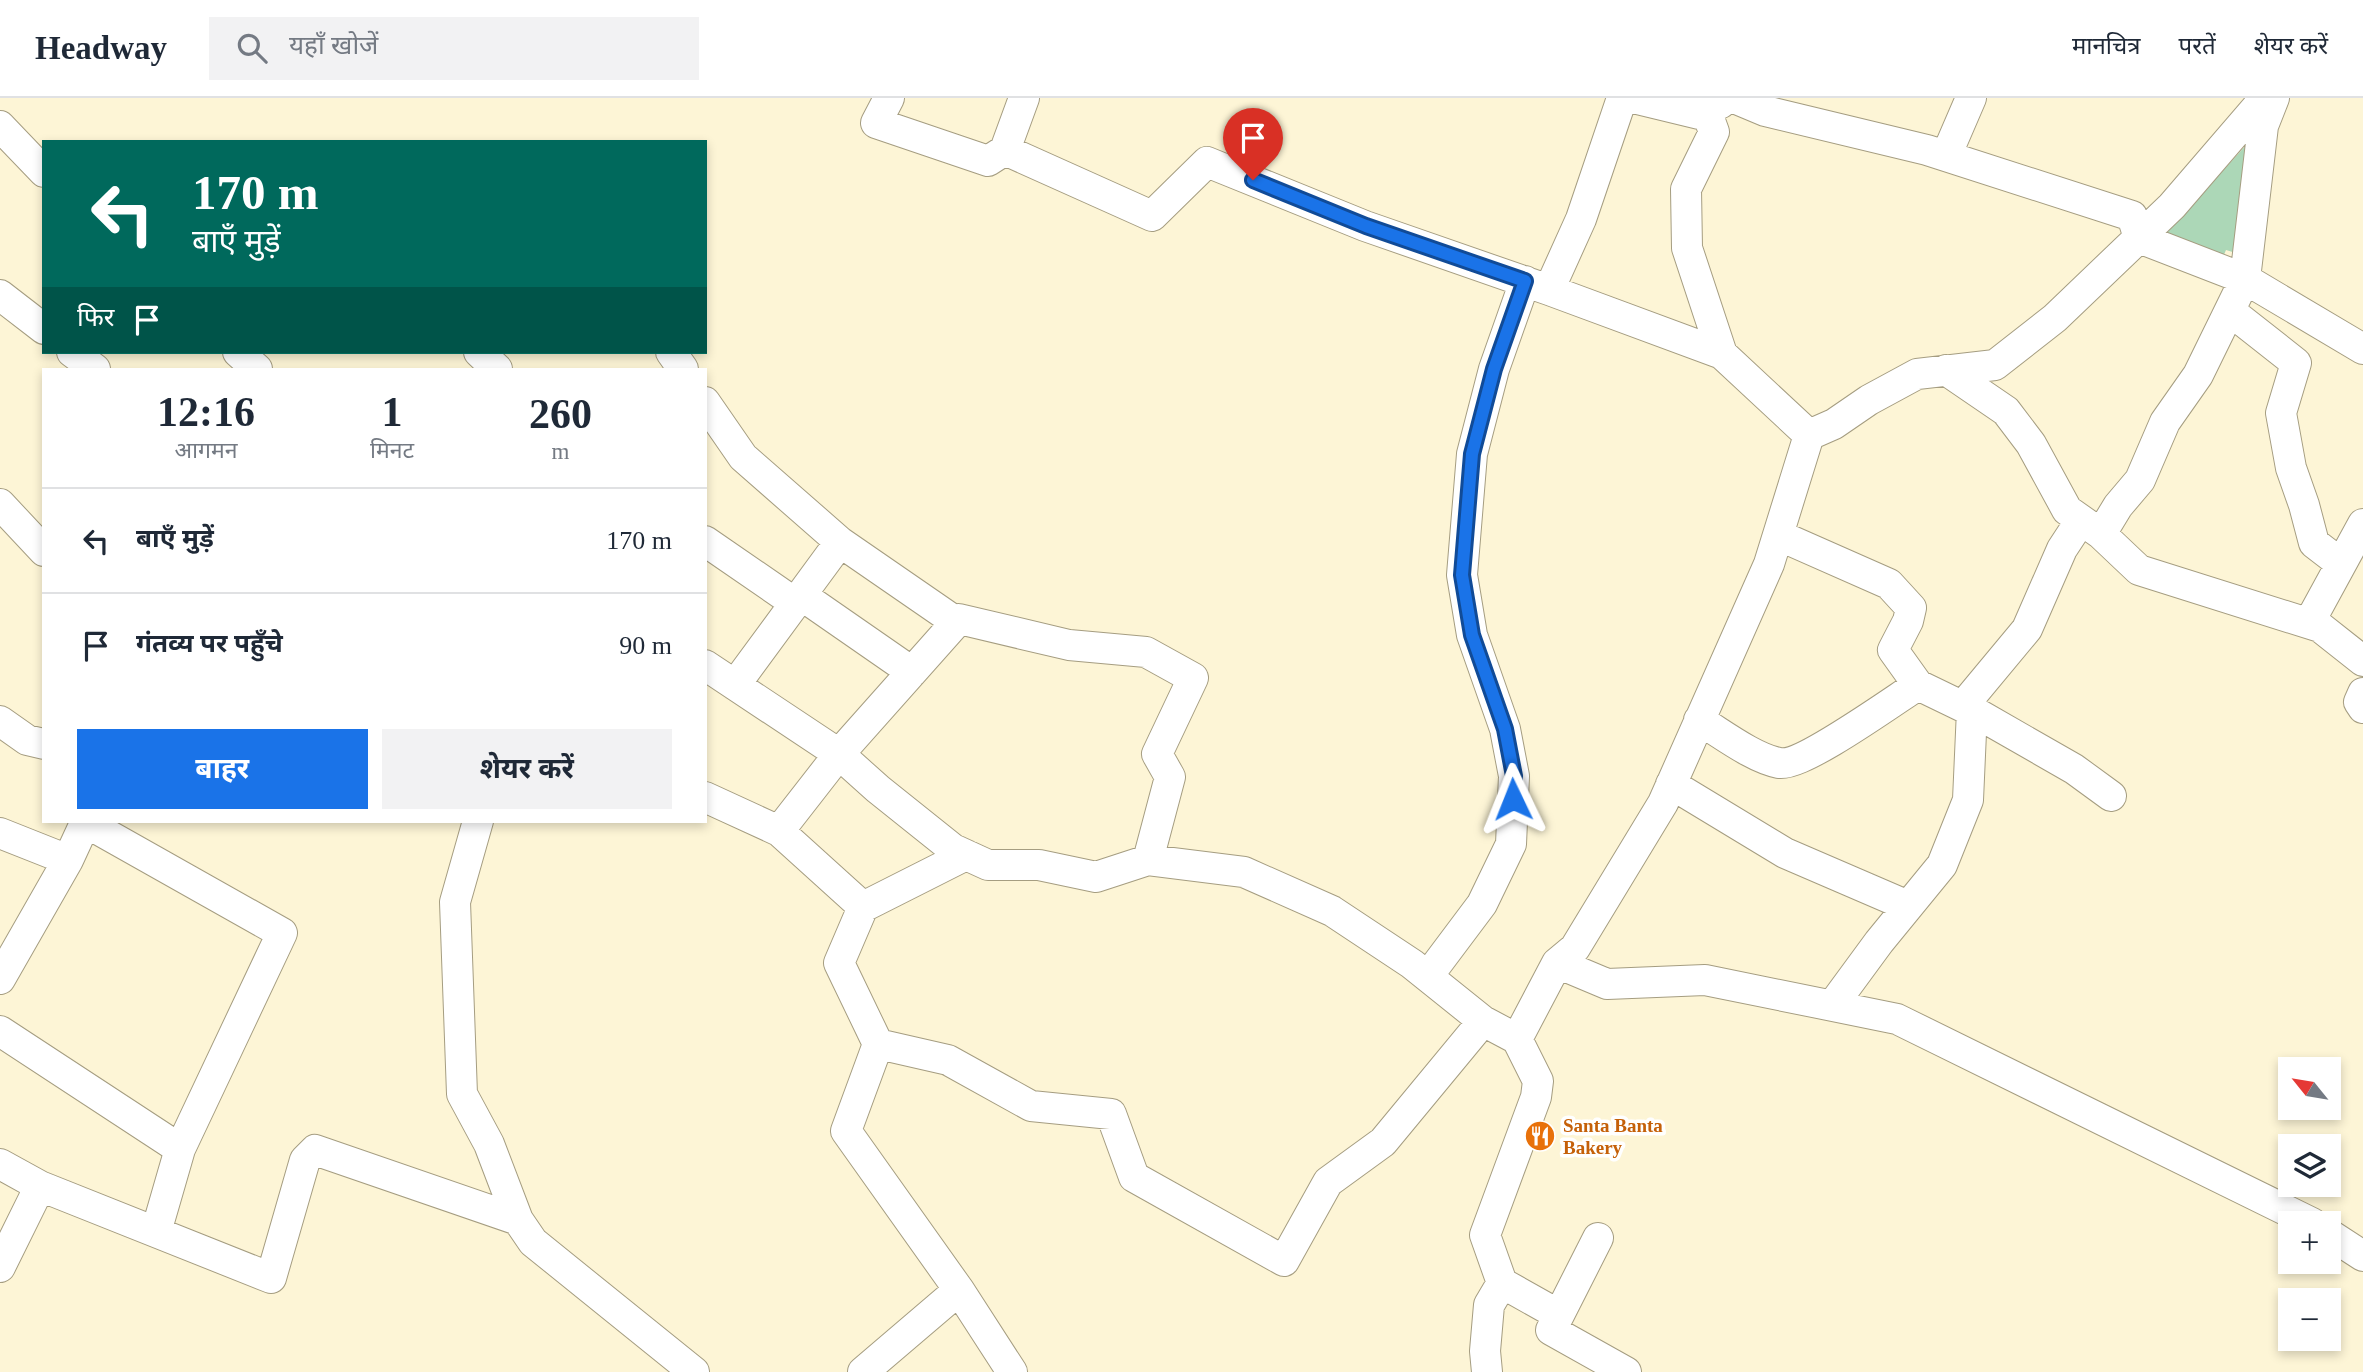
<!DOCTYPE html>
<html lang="hi">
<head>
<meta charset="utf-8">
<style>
  body { margin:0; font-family:"Times New Roman","Noto Sans Devanagari",serif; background:#f2f2f3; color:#1f2937; height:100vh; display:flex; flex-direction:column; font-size:26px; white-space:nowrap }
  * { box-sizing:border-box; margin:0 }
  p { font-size:23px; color:#747a83 }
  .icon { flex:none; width:38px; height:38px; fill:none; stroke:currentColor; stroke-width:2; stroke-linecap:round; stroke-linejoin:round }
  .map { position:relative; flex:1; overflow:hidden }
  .side { position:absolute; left:42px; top:270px; width:665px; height:455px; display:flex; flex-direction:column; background:#fff; border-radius:0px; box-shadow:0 4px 10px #0003 }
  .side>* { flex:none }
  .hud { position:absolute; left:42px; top:42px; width:665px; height:214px; border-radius:0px; box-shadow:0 4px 10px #0003; background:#00695c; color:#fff; overflow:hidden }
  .needle { width:46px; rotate:300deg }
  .fabs { position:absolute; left:2278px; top:959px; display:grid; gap:14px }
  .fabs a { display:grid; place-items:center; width:63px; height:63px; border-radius:0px; background:#fff; box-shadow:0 4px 10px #0003; font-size:35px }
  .pin { position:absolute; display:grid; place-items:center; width:60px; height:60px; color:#fff; margin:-72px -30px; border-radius:50% 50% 50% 0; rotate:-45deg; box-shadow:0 0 7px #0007 }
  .pin .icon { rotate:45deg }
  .me { position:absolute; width:77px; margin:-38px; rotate:358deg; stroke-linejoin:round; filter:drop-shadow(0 0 5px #0008) }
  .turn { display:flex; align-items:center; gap:24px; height:147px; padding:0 35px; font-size:32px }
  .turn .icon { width:91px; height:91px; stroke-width:2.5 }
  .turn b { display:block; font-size:49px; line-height:60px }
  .then { display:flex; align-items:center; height:66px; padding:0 35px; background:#0003; gap:14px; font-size:26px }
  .eta { display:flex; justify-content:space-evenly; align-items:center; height:119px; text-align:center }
  .eta b { font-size:42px; font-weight:700; line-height:49px }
  .button { display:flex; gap:14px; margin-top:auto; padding:14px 35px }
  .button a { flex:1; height:80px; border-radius:0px; background:#1a73e8; color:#fff; font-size:28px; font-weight:700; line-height:80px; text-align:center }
  .button a+a { background:#f2f2f3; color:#1f2937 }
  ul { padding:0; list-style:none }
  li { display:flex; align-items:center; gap:21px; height:105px; padding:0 35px; border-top:2px solid #e0e1e3 }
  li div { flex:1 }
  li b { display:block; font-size:26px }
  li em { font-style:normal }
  header { display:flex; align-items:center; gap:42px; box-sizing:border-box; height:98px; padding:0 35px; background:#fff; border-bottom:2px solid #e0e1e3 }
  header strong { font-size:33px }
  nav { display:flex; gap:38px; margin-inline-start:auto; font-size:24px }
  .search { width:490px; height:63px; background:#f2f2f3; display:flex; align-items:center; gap:18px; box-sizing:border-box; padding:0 24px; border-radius:0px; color:#747a83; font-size:26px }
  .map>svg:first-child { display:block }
</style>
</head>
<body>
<header>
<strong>Headway</strong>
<div class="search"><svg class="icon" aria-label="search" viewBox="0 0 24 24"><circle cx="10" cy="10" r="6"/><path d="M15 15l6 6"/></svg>यहाँ खोजें</div>
<nav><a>मानचित्र</a><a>परतें</a><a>शेयर करें</a></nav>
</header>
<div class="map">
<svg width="2363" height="1274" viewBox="0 0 2363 1274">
  <rect width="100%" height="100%" fill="#fdf5d6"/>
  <path fill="#acd7b7" d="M2248,45l-9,111 -13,-4 -6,14 -57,-27z"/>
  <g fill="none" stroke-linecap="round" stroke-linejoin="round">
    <g stroke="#a59d81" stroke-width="32">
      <path id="minor" d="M889,0l-13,25 112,38 17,-11 147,66 55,-54 158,64 184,64 173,64 87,81 25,-11 35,-24 48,-26 78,-9 60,-47 117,-112 93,-108
        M1633,0l66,16 22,-11
        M1734,0l31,13 162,39 205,66 7,22 106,41 -47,96 -33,47 -25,58 -22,26 -17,28
        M2274,0l-11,28 -18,153 118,70
        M1706,12l8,22 -28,57 1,59 35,106
        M0,28l44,46
        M1005,52l19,-52
        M1946,58l25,-58
        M1549,192l32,-71 41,-121
        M0,197l44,34
        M2230,213l66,52 -15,50 10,55 13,37 10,38 26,20
        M72,254l23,17
        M238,254l19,17
        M479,254l18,17
        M671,254l12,17
        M1946,272l60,41 25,33 36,66 34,24 38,36 181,57 43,34
        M705,304l38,55 97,85
        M0,406l44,47
        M1778,437l111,49 22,24 -3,13 -15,29 25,35 60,29 96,55 37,27
        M705,443l90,62
        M801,497l111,77
        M2309,525l54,-99
        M705,567l134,89 39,35 75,60 35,16h51l57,12 52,-17 96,12 88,39 80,53 71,57 34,18 21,42 -2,16 -51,138 17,48 -13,22 -4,46 2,21
        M735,587l105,-143 116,80
        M2363,595l-4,9 4,6
        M1963,608l64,-77 35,-80 19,-29
        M1699,622c22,13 54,38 80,43 23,4 114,-62 139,-78
        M0,623l27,19 17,4
        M1671,686l114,69 123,53
        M705,699l74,34
        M478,723l-23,81 7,192 27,50 29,76 15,22 161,130
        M85,724l197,111 -102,216 -24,83
        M0,735l68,27
        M1148,762l22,-83 -13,-23 36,-76 -47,-26 -77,-7 -110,-26 -120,135 -60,77 84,76 -24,56 39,81 70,16 83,46 80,8 23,63 150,84 44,-79 55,-40 100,-121
        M863,809l103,-52
        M1557,865l50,21 98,-4 192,39 415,204
        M1428,878l54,-72 29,-60 3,-68 -9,-47 -33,-94 -10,-60 10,-121 22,-85 31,-88
        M0,881l68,-119 18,-39
        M1832,908l47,-64 63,-77 26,-65 4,-90
        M0,933l180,118
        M1517,941l40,-76 18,-15 88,-145 106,-239 40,-129
        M0,1066l40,22 -40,81
        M40,1088l231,92 34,-118 10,-10 203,70
        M2329,1136l34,22
        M1502,1185l57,32 -8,15 75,42
        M959,1192l53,82
        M1559,1217l39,-77
        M863,1274l96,-82 -113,-159 32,-87"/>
    </g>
    <use href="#minor" stroke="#fff" stroke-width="30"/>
  </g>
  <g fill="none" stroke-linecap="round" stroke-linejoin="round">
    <g stroke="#114b97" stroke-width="18">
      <path id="route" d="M1253,82l113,46 159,55 -31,88 -22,85 -10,121 10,60 33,94 9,47 -1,23"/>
    </g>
    <use href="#route" stroke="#1a73e8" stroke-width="12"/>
  </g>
  <defs>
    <g id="restaurant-disc" transform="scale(1.575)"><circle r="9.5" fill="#e8710a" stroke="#fff"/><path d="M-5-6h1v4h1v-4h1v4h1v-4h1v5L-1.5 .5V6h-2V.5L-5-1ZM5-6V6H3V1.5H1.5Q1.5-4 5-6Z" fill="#fff"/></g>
  </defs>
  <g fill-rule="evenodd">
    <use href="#restaurant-disc" x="1540" y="1038"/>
  </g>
  <g text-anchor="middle" stroke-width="7" stroke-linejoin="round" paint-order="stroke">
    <g font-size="19" font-weight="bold" fill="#c56008" stroke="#fff" text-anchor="start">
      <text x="1563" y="1034">Santa Banta<tspan x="1563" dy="22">Bakery</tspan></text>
    </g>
  </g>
</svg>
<div class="fabs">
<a><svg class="needle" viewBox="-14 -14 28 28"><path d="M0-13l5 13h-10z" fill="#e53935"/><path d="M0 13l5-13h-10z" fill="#747a83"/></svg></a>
<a><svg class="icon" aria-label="layers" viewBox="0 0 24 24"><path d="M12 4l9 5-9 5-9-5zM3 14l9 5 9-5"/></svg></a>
<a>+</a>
<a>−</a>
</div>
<div class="pin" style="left:1253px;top:82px;background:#d93025"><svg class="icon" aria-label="arrive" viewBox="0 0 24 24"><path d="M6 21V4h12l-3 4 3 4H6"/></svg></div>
<svg class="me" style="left:1513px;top:701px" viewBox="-20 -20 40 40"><path d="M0-17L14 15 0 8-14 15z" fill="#1a73e8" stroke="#fff" stroke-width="4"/></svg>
<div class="hud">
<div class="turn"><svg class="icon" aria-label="left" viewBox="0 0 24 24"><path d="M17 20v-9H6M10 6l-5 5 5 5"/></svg><div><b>170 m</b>बाएँ मुड़ें</div></div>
<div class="then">फिर<svg class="icon" aria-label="arrive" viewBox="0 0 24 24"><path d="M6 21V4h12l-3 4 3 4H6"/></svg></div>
</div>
<section class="side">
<div class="eta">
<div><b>12:16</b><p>आगमन</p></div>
<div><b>1</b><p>मिनट</p></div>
<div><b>260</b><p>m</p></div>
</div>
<ul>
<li><svg class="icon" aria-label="left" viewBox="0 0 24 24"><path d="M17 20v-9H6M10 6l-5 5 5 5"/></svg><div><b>बाएँ मुड़ें</b></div><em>170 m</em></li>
<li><svg class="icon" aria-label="arrive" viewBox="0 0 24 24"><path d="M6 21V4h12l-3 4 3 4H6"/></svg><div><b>गंतव्य पर पहुँचे</b></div><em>90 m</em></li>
</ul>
<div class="button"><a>बाहर</a><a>शेयर करें</a></div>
</section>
</div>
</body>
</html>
